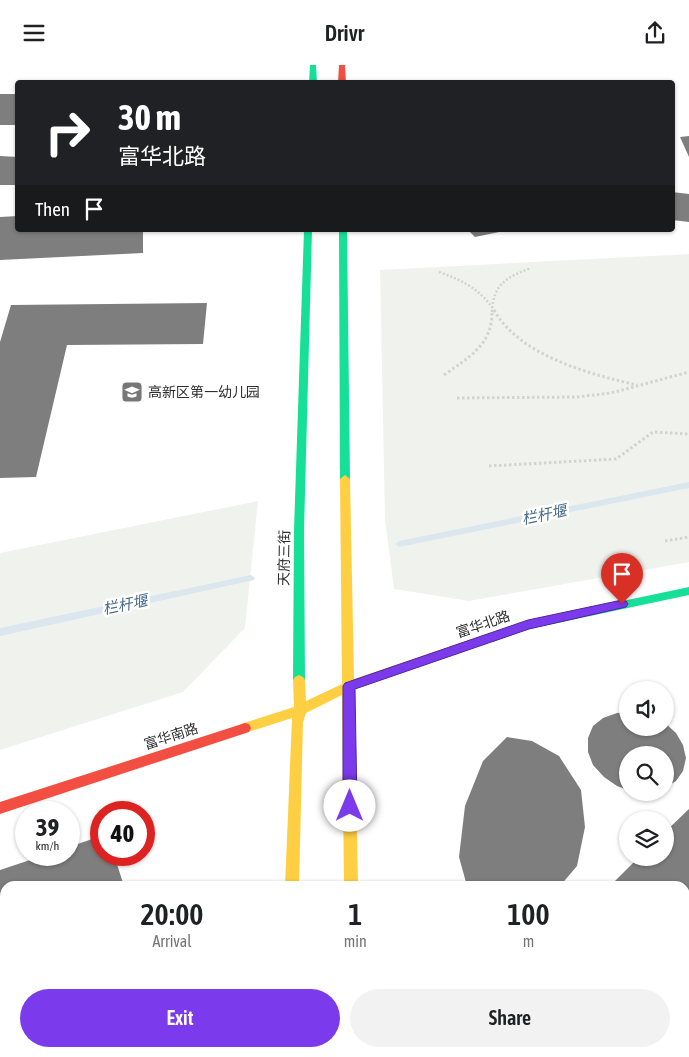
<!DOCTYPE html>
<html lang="en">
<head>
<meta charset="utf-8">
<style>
  body { margin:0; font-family:"Asap Condensed","Noto Sans SC",sans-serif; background:#f2f2f2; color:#202124; height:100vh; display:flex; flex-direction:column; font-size:19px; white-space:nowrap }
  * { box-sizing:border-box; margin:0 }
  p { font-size:16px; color:#757577 }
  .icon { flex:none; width:28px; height:28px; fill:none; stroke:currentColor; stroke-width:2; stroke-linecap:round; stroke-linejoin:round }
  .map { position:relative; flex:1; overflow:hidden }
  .details { position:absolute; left:0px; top:816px; width:690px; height:176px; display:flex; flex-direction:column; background:#fff; border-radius:15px 15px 0 0; box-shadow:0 1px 4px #0004 }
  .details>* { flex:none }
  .guide { position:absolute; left:15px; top:15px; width:660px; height:152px; border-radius:5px; box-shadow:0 1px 4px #0004; background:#202124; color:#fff; overflow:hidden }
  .fabs { position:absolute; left:619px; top:616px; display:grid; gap:10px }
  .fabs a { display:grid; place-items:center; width:55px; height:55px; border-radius:50%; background:#fff; box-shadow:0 1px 4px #0004; font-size:25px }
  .speed { position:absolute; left:15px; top:736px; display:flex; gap:10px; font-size:25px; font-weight:700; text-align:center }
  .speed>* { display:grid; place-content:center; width:65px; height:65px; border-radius:50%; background:#fff; box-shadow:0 1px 4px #0004; line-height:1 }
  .speed small { font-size:12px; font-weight:400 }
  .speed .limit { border:8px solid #d22; background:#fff; color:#111 }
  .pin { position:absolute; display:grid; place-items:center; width:42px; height:42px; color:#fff; margin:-51px -21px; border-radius:50% 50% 50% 0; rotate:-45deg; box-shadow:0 0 5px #0007 }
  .pin .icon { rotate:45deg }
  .me { position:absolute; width:55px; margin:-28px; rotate:0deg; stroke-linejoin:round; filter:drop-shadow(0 0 4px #0008) }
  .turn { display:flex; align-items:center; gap:18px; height:105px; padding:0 20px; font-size:22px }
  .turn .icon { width:65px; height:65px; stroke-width:2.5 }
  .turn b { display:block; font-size:35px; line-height:42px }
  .then { display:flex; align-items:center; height:48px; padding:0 20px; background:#0003; gap:10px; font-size:19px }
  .eta { display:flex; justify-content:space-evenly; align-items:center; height:85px; text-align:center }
  .eta b { font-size:30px; font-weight:600; line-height:35px }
  .button { display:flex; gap:10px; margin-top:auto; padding:10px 20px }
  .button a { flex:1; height:58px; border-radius:30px; background:#7c3aed; color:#fff; font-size:20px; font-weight:600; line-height:58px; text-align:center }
  .button a+a { background:#f2f2f2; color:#202124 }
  header { display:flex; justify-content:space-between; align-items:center; height:65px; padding:0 20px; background:#fff; font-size:22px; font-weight:600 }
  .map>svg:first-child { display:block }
</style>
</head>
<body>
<header><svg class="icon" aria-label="menu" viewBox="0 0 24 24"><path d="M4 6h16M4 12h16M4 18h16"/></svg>Drivr<svg class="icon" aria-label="share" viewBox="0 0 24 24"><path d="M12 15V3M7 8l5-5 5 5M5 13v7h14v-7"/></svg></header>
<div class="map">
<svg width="689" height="992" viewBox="0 0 689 992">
  <rect width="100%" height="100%" fill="#fff"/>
  <path fill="#f0f3ed" d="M689,189v308l-220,39 -75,-12 -9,-70 -5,-249z
    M258,436l-13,127 -62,64 -183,58v-197z"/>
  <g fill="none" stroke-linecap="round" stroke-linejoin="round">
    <path fill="#dbe6ef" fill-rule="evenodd" d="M689,417v6l-290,59 -4,-3 4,-3z
      M251,510l4,3 -1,2 -254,56v-8z"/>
  </g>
  <path fill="#7e7e7e" d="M0,29h18v31h-18z
    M689,71v21l-9,-20z
    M0,91l18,1v28h-18z
    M672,127l17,2v28l-17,-2z
    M18,151v14h125v23l-143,7v-43z
    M468,165h36v1l-29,6z
    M207,238l-4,41 -136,1 -31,132 -36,1v-136l11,-37z
    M628,647v15h37v-4l11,10 7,12 3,13 -3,13 -7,10 -11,7v-33h-37v35l-11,-4 -13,-9 -11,-12 -5,-13v-14l5,-12 10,-8 14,-5z
    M507,672l25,4 27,15 22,34 4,37 -8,39 -17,20h-93l-8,-29 6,-51 18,-45z
    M689,744v152l-4,5v-80h-75l29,-29h26v-25z
    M101,771v19h13l10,31h-119v167h10l-15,4v-187l45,-15h24v-8z
    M492,988h111l-4,4h-107z"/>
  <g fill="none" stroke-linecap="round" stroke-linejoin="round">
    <path stroke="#d3d3d3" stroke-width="2.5" stroke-dasharray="2 2" stroke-linecap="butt" d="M439,207c23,8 43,18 56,40
      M492,247c1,-28 15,-35 39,-44"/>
    <path stroke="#d3d3d3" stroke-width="3" stroke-dasharray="2.5 2.5" stroke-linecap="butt" d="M494,245c26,46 95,64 143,75
      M444,310c25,-18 49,-30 48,-65
      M457,333l120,-1 34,-4 78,-21
      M489,401l127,-7 37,-27 36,2
      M665,476l24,-4"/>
    <path fill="#16e098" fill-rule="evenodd" d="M310,0h6l1,18h-8z
      M304,165h8l-8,300 1,150 -2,3 -4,2 -4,-2 -2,-3 1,-150z
      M339,165h8l3,249 -5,4 -5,-4z
      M689,522v8l-160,34 -36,13 -4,-2 -2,-3 2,-3 39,-13z
      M279,988h16v4h-16z"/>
    <path fill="#ffcf43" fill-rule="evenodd" d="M345,410l5,4 4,200 139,-47 4,2 2,3 -2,3 -143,49 4,197h-14l-2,-191 -36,18 -3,9 -4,164h-14l7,-168 -47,15 -4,-1 -2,-4 2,-4 53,-17 -1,-27 2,-3 4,-2 4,2 2,3 1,21 36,-17 -2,-205z
      M345,988h16v4h-16z"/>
    <path fill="#f24e42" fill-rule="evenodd" d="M339,0h6l1,18h-8z
      M245,658l4,1 2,4 -2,4 -249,82v-12z"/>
  </g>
  <path fill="#7c3aed" stroke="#51269a" d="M622,535l4,1 2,3 -2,3 -97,22 -174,60 2,117 -2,4 -5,2 -5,-2 -2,-4v-120l2,-3 183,-63z"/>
  <defs>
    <g id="school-square" transform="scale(1.125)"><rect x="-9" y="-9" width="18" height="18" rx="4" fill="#777" stroke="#fff"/><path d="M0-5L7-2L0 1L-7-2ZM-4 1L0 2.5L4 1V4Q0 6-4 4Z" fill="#fff"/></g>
  </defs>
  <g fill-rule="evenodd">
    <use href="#school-square" x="132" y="327"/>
  </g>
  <g text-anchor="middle" stroke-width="5" stroke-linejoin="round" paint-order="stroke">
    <g font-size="14" fill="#2e2e2e" stroke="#fff" text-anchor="start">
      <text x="148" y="332">高新区第一幼儿园</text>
    </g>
    <g font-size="14" fill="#2e2e2e" stroke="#fff">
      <text transform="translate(284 493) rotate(-89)" y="5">天府三街</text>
      <text transform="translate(483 559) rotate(-19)" y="5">富华北路</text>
      <text transform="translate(171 671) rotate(-18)" y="5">富华南路</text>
    </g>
    <g font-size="15" font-style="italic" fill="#456987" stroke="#fff">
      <text transform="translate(544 450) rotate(-12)" y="5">栏杆堰</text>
      <text transform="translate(125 540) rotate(-12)" y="5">栏杆堰</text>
    </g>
  </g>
</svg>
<div class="fabs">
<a><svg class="icon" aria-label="sound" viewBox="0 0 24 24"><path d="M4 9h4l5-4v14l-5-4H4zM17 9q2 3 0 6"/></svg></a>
<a><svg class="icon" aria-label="search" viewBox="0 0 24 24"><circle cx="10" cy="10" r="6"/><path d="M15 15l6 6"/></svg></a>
<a><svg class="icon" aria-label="layers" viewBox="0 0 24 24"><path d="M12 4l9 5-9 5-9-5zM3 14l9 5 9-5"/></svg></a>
</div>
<div class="speed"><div>39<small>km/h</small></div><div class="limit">40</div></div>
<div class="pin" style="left:622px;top:539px;background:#d93025"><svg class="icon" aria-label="arrive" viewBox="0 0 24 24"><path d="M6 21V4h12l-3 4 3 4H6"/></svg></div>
<svg class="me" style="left:350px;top:741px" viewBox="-20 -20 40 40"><circle r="19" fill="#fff"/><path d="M0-13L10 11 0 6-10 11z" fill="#7c3aed"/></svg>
<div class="guide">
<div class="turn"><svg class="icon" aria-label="right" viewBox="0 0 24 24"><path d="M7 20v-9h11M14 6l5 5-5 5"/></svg><div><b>30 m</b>富华北路</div></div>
<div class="then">Then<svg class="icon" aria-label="arrive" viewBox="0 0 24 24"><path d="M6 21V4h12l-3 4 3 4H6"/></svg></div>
</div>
<section class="details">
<div class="eta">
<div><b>20:00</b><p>Arrival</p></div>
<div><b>1</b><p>min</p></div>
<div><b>100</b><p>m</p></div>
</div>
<div class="button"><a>Exit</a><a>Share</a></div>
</section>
</div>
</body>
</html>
